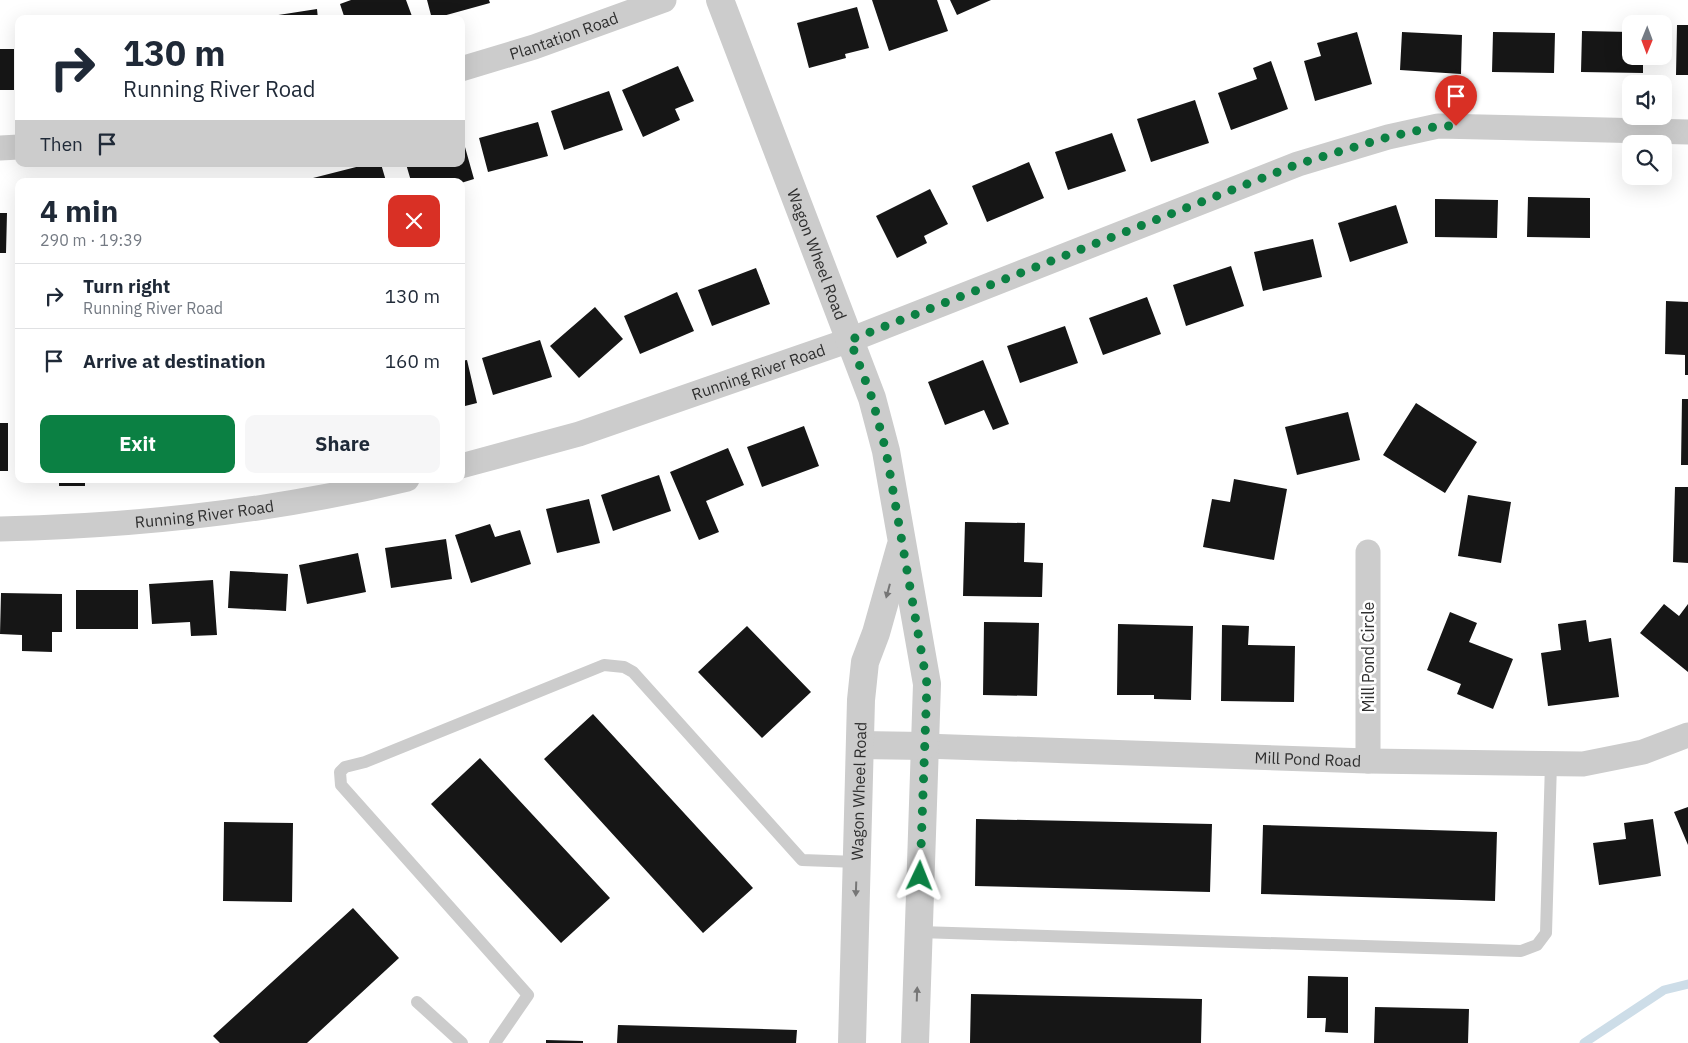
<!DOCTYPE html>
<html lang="en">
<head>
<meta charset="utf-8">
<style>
  body { margin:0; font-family:"IBM Plex Sans",sans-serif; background:#f6f6f7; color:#1f2937; height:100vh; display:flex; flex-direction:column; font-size:19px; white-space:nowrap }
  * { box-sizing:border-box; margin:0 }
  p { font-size:16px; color:#747a83 }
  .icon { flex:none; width:28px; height:28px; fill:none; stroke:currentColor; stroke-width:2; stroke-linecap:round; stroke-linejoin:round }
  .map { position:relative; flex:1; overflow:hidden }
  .drawer { position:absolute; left:15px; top:178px; width:450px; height:305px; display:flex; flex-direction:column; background:#fff; border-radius:10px; box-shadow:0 5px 20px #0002 }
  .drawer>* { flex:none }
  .banner { position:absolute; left:15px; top:15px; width:450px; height:152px; border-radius:10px; box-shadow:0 5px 20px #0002; background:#fff; color:#1f2937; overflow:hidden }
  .needle { width:32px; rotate:181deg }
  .controls { position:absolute; left:1622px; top:15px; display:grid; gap:10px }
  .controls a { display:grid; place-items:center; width:50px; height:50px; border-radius:10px; background:#fff; box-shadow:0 5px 20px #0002; font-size:25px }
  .pin { position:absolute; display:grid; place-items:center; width:42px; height:42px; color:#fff; margin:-51px -21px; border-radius:50% 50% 50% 0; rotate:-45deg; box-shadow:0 0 5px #0007 }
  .pin .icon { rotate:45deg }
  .me { position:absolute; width:55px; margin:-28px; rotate:2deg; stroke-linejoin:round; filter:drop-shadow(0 0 4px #0008) }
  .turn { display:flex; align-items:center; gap:18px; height:105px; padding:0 25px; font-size:22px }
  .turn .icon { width:65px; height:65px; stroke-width:2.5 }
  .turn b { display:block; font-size:35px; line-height:42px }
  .then { display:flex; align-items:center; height:48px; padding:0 25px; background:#0003; gap:10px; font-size:19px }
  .round { display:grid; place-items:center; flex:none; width:52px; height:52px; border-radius:10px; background:#f6f6f7 }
  .summary { display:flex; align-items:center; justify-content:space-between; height:85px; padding:0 25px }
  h1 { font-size:30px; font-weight:700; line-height:38px }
  .action { display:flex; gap:10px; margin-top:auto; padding:10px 25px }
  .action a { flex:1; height:58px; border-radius:10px; background:#0b8043; color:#fff; font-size:20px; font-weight:700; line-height:58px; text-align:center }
  .action a+a { background:#f6f6f7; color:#1f2937 }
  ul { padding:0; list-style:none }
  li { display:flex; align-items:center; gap:15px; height:65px; padding:0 25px; border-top:1px solid #e0e1e3 }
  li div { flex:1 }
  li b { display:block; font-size:19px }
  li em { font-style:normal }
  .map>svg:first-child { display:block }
</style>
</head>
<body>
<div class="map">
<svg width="1688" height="1043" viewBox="0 0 1688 1043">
  <rect width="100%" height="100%" fill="#fff"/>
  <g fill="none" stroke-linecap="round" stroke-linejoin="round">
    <path stroke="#cddde8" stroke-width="9" d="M1584,1043l80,-53 24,-6"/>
  </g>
  <path fill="#161616" d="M351,0h55l7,19h-68l-5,-15z
    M427,0h62l1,3 -58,16z
    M872,0h65l11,31 -59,20z
    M950,0h41l-34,15z
    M857,7l12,41 -24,6 1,4 -37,10 -12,-45z
    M317,9l1,10h-59v-1z
    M1677,25h11v50h-12z
    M1582,31l49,1v24h12v17l-62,-1z
    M1357,32l15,52 -57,17 -11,-40 17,-5 -4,-13z
    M1402,32l60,3 -1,39 -61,-4z
    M1493,32l62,1 -1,40 -62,-1z
    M0,49h14v41h-14z
    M1271,61l17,48 -57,21 -13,-37 39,-14 -4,-11z
    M678,66l16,35 -19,8 5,11 -37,17 -21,-47z
    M609,91l14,39 -59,20 -13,-39z
    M1195,100l14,43 -58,19 -14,-43z
    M538,122l10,34 -60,16 -9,-34z
    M1112,133l14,38 -58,19 -13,-38z
    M463,140l11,39 -13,4 -50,-2 -5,-17h55v-23z
    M1029,162l15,36 -57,24 -15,-36z
    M368,164h13l5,17h-72l-1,-3z
    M930,189l18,35 -24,12 3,7 -30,15 -21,-42z
    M1528,197l62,1v40l-63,-1z
    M1435,199l63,1 -1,38 -62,-1z
    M1396,205l12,38 -58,19 -12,-39z
    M0,213h7l-1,40h-6z
    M1313,239l9,38 -59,14 -9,-39z
    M1231,266l13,40 -58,20 -13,-41z
    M756,268l14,36 -58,22 -14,-36z
    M677,292l17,39 -54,23 -16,-38z
    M1147,297l14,37 -58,21 -14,-37z
    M1666,301l22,1v73h-3v-20l-20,-1z
    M595,307l28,32 -44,39 -29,-32z
    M1065,326l13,37 -58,20 -13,-37z
    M540,340l12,37 -59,18 -11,-37z
    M467,360l10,43 -16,4v-46z
    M983,360l26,64 -16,6 -9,-20 -39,15 -17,-43z
    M1682,399h6v66h-7z
    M1416,403l61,39 -32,51 -62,-38z
    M1348,412l12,48 -63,15 -12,-48z
    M0,423h8v48h-8z
    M804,426l15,40 -57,21 -15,-40z
    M728,448l16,37 -38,16 13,31 -20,8 -29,-68z
    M659,475l12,36 -58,20 -12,-36z
    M59,479h26v7h-26z
    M1234,479l53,10 -13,71 -71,-13 9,-48 18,3z
    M1675,487h13v76l-15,-1z
    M1468,495l43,7 -10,61 -43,-7z
    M589,499l11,44 -43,10 -11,-44z
    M965,522l60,1 -1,39 19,1 -1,34 -79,-1z
    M490,524l5,13 25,-7 11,34 -60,19 -16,-48z
    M446,539l6,40 -61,9 -6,-40z
    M358,553l8,39 -59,12 -8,-39z
    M230,571l58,3 -2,37 -58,-3z
    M213,580l4,55 -26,1 -1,-14 -38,2 -3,-40z
    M76,590h62v39h-62z
    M1,593l61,1v38h-10v20l-30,-1v-16l-22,-1z
    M1664,604l15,12 9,-12v68l-48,-39z
    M1450,612l27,11 -8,19 44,17 -20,50 -36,-15 4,-10 -34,-14z
    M1586,620l3,22 22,-4 8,59 -71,9 -7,-53 20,-3 -3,-26z
    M984,622l55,1 -2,73 -54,-1z
    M1118,624l75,2 -2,74 -37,-1v-4h-37z
    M1222,625l27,1 -1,19 47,1 -1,56 -73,-1z
    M747,626l64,66 -49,46 -64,-66z
    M593,714l160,174 -50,45 -159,-174z
    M480,758l130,140 -49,45 -130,-139z
    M1688,807v38l-14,-33z
    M976,819l236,5 -2,68 -235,-6z
    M1653,819l8,57 -62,9 -6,-42 33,-4 -2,-16z
    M224,822l69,1 -1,79 -69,-1z
    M1263,825l234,7 -2,69 -234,-7z
    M353,908l46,50 -92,85h-87l-7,-7z
    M1308,976l40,1v56l-23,-1 1,-14h-19z
    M971,994l231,5 -1,44h-231z
    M1375,1007l94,2 -1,34h-94z
    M618,1025l179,5 -1,13h-179z
    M546,1040l37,1v2h-37z"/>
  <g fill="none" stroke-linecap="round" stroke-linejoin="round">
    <path stroke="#ccc" stroke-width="12" d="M919,932l602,19 16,-6 9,-12 5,-170
      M417,1002l45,41
      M495,1043l33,-48 -187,-210 -1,-13 5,-5 20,-5 239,-97 20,2 9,5 169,188 55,2"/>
    <g stroke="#ccc" stroke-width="25">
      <path id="s1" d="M461,69l73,-22 130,-47"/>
      <path d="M0,148l19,-1"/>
      <path id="s2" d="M461,466l118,-32 271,-94 448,-176 90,-27 50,-11 250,6"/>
      <path id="s3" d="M0,529c135,-3 276,-18 407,-50"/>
      <path id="s4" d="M924,746l444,15 215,3 60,-12 45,-17"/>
      <path d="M1368,761v-209"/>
    </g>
    <g stroke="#ccc" stroke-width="28">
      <path id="s5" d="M720,0l152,398 14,53 41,233 -12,359"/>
      <path d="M860,745l64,1"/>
      <path id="s6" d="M852,1043l9,-343 4,-38 11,-29 24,-85"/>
    </g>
  </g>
  <defs><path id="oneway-solid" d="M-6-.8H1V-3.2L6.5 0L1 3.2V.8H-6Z" transform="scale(1.25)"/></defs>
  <g fill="#767676">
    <use href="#oneway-solid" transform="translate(888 591) rotate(105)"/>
    <use href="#oneway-solid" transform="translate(856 889) rotate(92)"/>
    <use href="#oneway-solid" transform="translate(917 994) rotate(-88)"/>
  </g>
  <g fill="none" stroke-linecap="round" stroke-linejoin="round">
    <path stroke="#0b8043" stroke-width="9" stroke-dasharray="0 16.2" d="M920,876l7,-192 -41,-233 -14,-53 -22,-58 448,-176 90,-27 50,-11h18"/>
  </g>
  <g text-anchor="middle" stroke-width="5" stroke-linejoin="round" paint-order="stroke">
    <g font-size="16" fill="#2f2f2f" stroke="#fff">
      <text dy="6" stroke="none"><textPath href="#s1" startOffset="108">Plantation Road</textPath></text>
      <text dy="6" stroke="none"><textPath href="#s5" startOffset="272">Wagon Wheel Road</textPath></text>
      <text dy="6" stroke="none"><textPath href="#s2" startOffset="312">Running River Road</textPath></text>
      <text dy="6" stroke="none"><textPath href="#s3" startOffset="205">Running River Road</textPath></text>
      <text transform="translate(1368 657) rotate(-90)" y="6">Mill Pond Circle</text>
      <text dy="6" stroke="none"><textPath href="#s4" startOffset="384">Mill Pond Road</textPath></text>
      <text dy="6" stroke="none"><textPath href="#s6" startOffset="252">Wagon Wheel Road</textPath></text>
    </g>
  </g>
</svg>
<div class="controls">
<a><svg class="needle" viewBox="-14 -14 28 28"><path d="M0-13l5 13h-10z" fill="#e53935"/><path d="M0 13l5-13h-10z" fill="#747a83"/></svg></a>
<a><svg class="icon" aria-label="sound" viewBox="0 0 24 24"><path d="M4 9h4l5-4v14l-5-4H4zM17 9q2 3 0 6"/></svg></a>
<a><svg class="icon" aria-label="search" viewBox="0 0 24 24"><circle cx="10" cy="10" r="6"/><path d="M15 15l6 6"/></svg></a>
</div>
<div class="pin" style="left:1456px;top:126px;background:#d93025"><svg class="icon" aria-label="arrive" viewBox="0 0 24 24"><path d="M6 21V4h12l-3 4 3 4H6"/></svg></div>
<svg class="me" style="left:920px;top:876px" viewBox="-20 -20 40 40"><path d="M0-17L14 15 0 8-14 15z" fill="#0b8043" stroke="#fff" stroke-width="4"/></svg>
<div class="banner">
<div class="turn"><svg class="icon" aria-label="right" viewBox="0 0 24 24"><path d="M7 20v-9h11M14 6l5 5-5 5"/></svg><div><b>130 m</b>Running River Road</div></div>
<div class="then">Then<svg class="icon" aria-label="arrive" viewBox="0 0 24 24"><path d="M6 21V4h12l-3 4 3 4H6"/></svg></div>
</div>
<section class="drawer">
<div class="summary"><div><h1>4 min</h1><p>290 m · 19:39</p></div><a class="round" style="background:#d93025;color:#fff"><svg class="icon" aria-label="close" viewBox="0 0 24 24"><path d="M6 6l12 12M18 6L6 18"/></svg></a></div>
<ul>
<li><svg class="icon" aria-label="right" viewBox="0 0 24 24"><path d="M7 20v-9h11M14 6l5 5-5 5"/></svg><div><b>Turn right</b><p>Running River Road</p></div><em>130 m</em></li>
<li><svg class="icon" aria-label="arrive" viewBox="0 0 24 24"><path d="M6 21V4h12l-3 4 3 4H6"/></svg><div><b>Arrive at destination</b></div><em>160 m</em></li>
</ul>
<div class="action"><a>Exit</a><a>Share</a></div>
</section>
</div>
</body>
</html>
